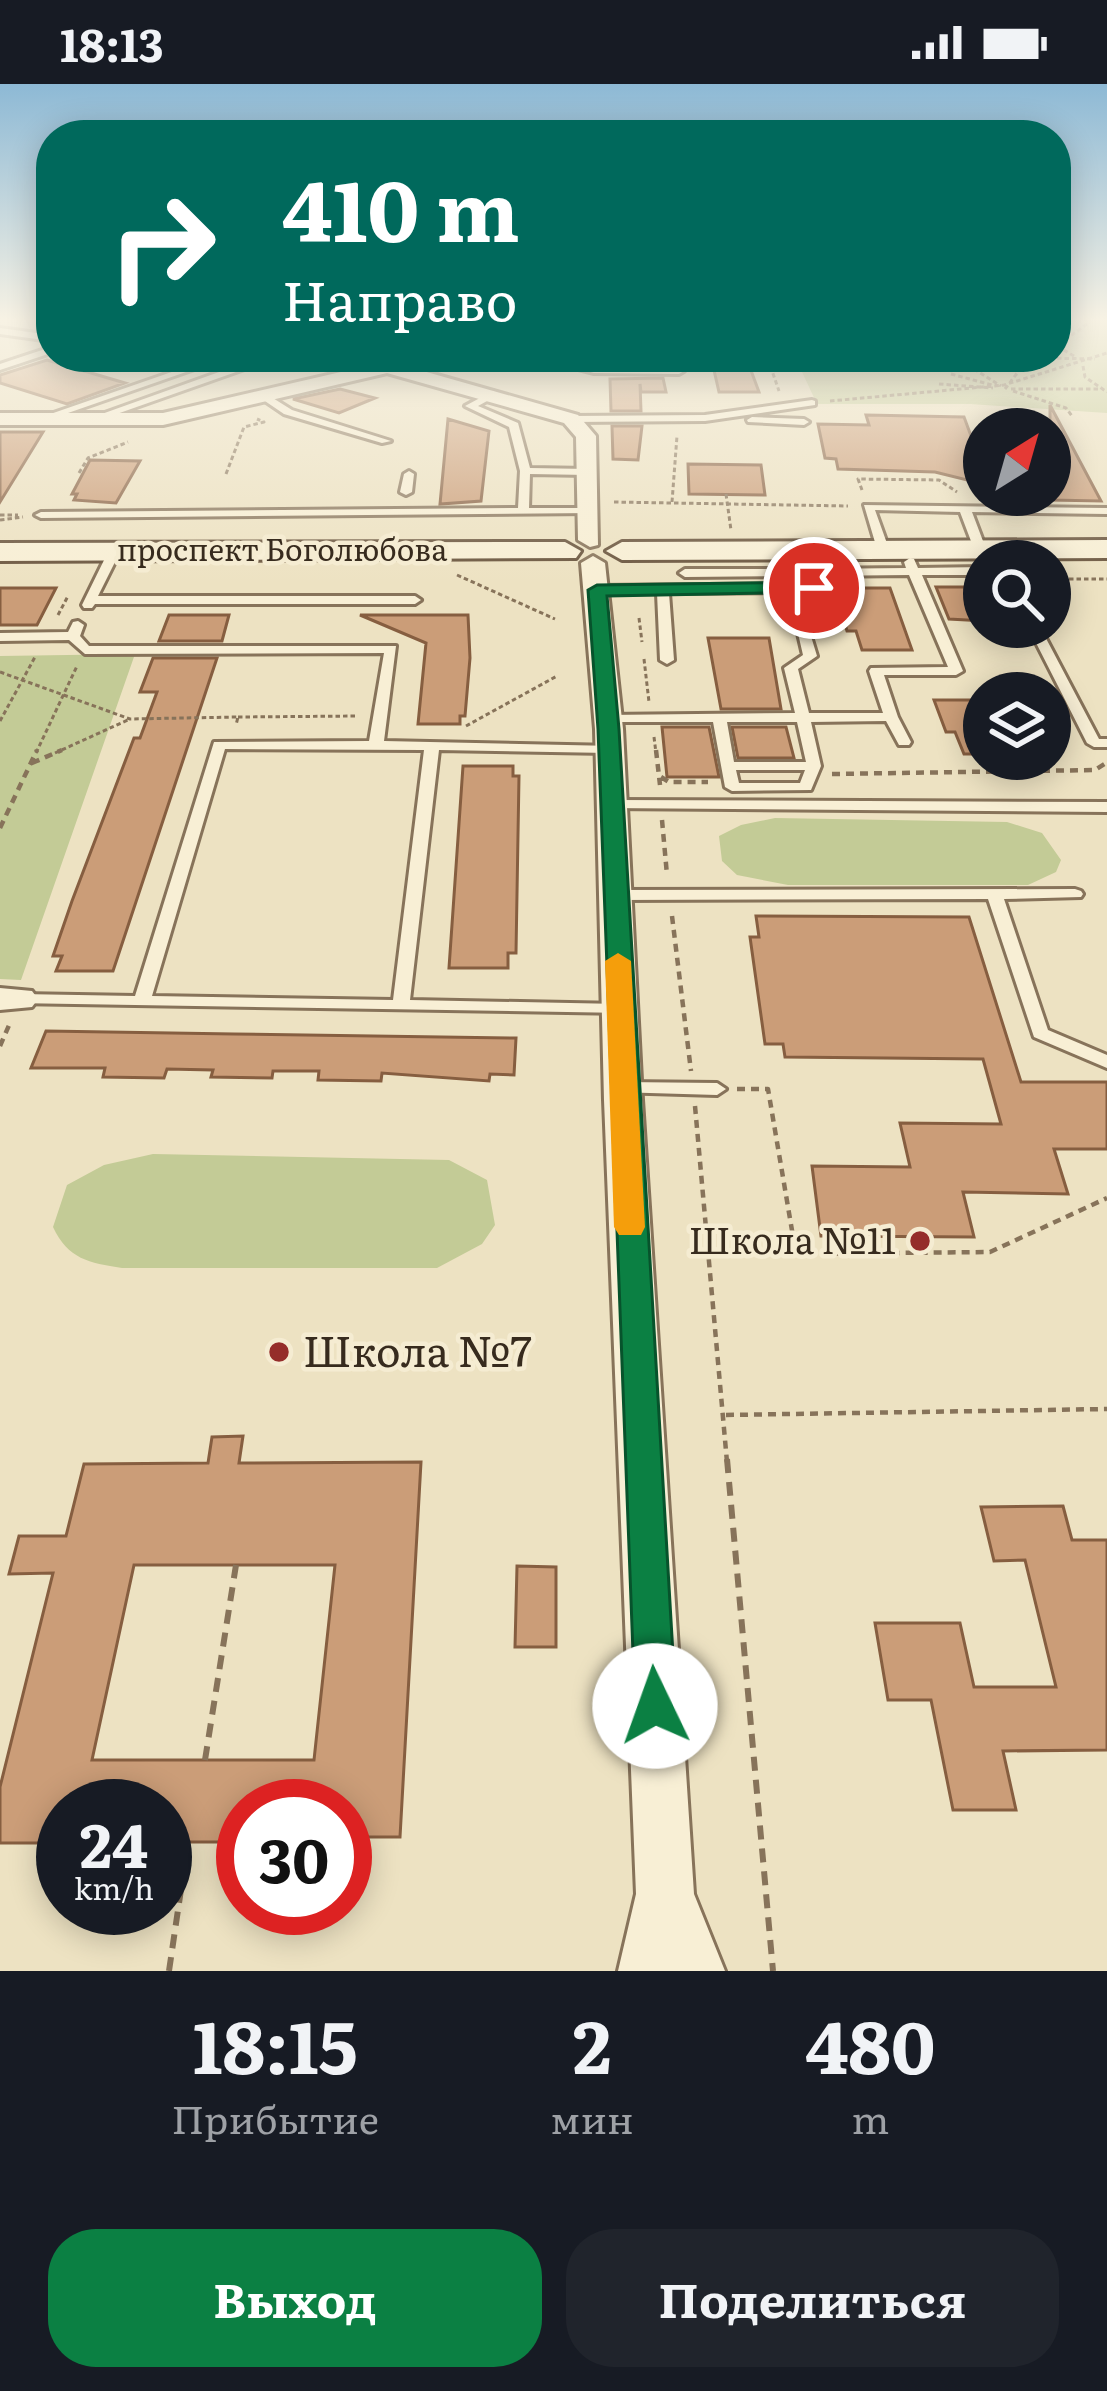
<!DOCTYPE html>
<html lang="ru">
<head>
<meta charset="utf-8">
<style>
  body { margin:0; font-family:Literata,serif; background:#20242c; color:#f1f3f6; height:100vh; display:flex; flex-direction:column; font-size:45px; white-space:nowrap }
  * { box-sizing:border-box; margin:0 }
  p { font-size:39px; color:#9ea1a6 }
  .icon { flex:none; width:66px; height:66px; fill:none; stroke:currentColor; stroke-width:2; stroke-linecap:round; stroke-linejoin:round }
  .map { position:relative; height:1887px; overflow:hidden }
  .panel { display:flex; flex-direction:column; background:#171b24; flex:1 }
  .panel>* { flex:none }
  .banner { position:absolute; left:36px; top:36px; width:1035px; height:252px; border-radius:48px; box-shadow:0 6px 30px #0003; background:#00695c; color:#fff; overflow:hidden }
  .needle { width:78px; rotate:37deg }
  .buttons { position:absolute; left:963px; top:324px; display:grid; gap:24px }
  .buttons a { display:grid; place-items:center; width:108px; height:108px; border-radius:50%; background:#171b24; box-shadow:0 6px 30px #0003; font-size:60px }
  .speed { position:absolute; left:36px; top:1695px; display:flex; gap:24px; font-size:60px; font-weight:700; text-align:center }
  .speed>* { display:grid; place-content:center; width:156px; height:156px; border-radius:50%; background:#171b24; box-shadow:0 6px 30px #0003; line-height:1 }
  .speed small { font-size:30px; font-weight:400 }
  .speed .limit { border:18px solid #d22; background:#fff; color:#111 }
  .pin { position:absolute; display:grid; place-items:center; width:102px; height:102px; color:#fff; margin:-51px; border:6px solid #fff; border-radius:50%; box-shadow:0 3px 12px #0007 }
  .me { position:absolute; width:132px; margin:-66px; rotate:357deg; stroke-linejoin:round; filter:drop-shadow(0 0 9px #0008) }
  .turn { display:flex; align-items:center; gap:42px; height:252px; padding:0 48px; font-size:54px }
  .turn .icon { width:156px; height:156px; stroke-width:2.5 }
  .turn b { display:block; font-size:84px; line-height:102px }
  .eta { display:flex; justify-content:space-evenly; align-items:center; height:204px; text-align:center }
  .eta b { font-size:72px; font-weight:700; line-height:84px }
  .button { display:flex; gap:24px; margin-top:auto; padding:24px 48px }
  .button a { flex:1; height:138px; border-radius:48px; background:#0b8043; color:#fff; font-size:48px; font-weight:700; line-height:138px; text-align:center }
  .button a+a { background:#20242c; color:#f1f3f6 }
  .status { display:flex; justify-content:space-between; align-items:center; height:84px; padding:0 60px; background:#171b24; direction:ltr }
  .status svg { height:33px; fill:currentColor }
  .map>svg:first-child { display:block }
</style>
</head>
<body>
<div class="status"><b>18:13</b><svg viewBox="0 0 49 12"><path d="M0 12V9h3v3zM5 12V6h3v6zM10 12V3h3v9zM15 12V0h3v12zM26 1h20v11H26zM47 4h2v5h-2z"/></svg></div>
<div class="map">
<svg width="1107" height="1887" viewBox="0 0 1107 1887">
  <rect width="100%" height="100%" fill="#ede2c2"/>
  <path fill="#c3cb96" d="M1056,236h51v93l-137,-9h-153l-22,-47h261z
    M135,570l-114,326 -21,-1v-323z
    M775,734l232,4 35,11 19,27 -5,12 -28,13h-240l-51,-10 -15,-14 -3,-25 22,-11z
    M153,1070l296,6 38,20 8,45 -13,19 -45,24h-315c-33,-5 -54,-9 -69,-41l14,-42 37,-20z"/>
  <path fill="#cb9d78" stroke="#865e40" stroke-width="3" fill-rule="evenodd" d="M711,273h35l13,35h-40z
    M47,276l78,23 -58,21 -67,-21v-8z
    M663,294l3,14h-25l-1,-8 1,27h-30l-1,-32z
    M340,305l35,9 -36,15 -46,-14z
    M1050,321l51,96 -51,-1z
    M866,331l98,2 20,54 -17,9 -32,-8 -97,-3 -2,-10 -11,-1 -7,-34 51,1z
    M448,335l41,12 -8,70 -41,3z
    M612,342h30l-4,34 -25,-1z
    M0,348h43l-43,70z
    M90,376l50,1 -24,42 -42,-3 3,-6h-5z
    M688,380l73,1 4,30 -76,-1z
    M936,503h48v34l-35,-2z
    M0,504h56l-19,37h-37z
    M834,504h56l22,62h-50l-6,-19h-9z
    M169,531h60l-7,26h-63z
    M360,531h108l2,43 -5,58h-5v8h-42l8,-81z
    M708,554h61l12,71h-60z
    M153,574h64l-104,313h-57l6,-15h-9l19,-55 62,-163h6l17,-46h-17z
    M934,616h50v54h-20l-9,-22h-9z
    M662,643h47l10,50h-52z
    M732,643h54l8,31h-56z
    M463,682h50v10h6l-3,177h-8v15h-59z
    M756,832l213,1 52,165h86v67h-53l14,45 -105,-2 11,45 -153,-1 -9,-70 98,1 -10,-44 101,1 -18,-65 -198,-2 -2,-13h-18l-15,-107h9z
    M46,947l188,3 282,4 -2,37 -24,-1 -1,7 -107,-8 -1,8 -63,-1 1,-9h-46l-1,7 -61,-1 2,-7 -46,-1 -3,9 -61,-1 2,-9h-74z
    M243,1352l-4,27 182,-1 -21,375h-55v-31h-102v36h-78v-36h-102v37h-63v-56l53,-214 -44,1 10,-38h47l18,-72 124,-1 4,-26zM134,1481h201l-21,195h-222z
    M1063,1422l9,34h35v210l-104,1 13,59h-63l-22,-110h-43l-13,-77h85l14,64h82l-31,-127 -31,1 -13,-54z
    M517,1482l39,1v80h-41z"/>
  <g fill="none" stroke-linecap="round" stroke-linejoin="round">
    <g stroke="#87735a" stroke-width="6">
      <path id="lane" d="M0,244l51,7v6l-51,-7z
        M51,263v6l-51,17v-6z
        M215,273h14l-184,64 -9,-2z
        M252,273h11l-10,9 -159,56 -9,-2 162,-58z
        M532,273h17l45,10 80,1 -2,-11h10l2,14 -5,3 -85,-1z
        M493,307l5,3 -2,2 -18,10 40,17 12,45 58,1 5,3 -5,3 -58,-1 -1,34h60l6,3 -2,2 -552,5 -6,-3 6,-3 477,-4 2,-37 -11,-44 -44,-21z
        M262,311h6l24,15 99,31 -9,2 -98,-29 -22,-15z
        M812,316l3,1v4l-110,16 -134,1 -5,-3 5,-3 134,-1z
        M752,333l52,2 5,3 -5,3 -56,-3 -1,-2z
        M409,387l5,3 -2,18 -6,3 -6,-3 4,-18z
        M864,421l243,3v6l-135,-2 14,37 -6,4 -6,-4 -14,-37 -85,-2 14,39 -6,4 -6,-4z
        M800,462l6,4 5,19 95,-1 -2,-6 6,-4 4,1 4,9 66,-1v8h-62l41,96 -7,4h-72l14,42 13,25 -2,3h-10l-13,-24 -75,1 10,44 -10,24 -79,1 -7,-4 -12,-65h-111l-2,-3 7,-4 188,-2 -11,-45 19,-13 -6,-26 1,-3 17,-1 -10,-33 -136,1 5,67 -7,4 -7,-4 -3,-67 -60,1 -6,-4 6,-4 206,-2 -2,-8 -116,1 -6,-4 6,-4h114l-5,-19zM909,491l39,92 -77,1 -2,3 14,42h-74l-11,-44 19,-13 -7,-23h12l6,-4 -10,-38 2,-3 -7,-12zM727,638h70l9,40h-72zM736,686h69l-5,13h-61z
        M114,464l6,4 -22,44h317l6,4 -6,4h-320l-3,4h-8l-2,-3 26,-53z
        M78,537l6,4 -4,11 9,10h307l-12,95 230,5 2,3 -7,4 -170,-3 -29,250 210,4 9,5 -3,4 -612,-10 -3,-4 3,-4 6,-1 115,2 79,-254 155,-1 15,-88 -299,1 -16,-14 -69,1v-8l68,-1 5,-10zM225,665l199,1 -31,250 -241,-4z
        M1028,543h12l59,112h8v8h-13l-7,-4z
        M612,716l495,2v10l-500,-4v-6z
        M1075,805l6,2 2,3 -2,3 -77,2 44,131 59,25v13l-73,-31 -46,-138 -373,1 -8,-5 8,-5z
        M623,998l94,1 9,6 -9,6 -101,-3 -2,-4 2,-4z"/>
    </g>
    <g stroke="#87735a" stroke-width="6">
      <path id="street" d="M406,273h33l-30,10 169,48 18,21 2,109 -8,2 -12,-7 -2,-103 -12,-14 -177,-50 -224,52h-163v-12h163z
        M593,472l12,7 18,166 19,371 52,794 31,77h-107l18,-77 -32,-794 -9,-371 -14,-166z
        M0,904l32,3 6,8 -6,8 -32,3z"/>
    </g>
    <g stroke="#69543d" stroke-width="6">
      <path id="secondary" d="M1107,456v18l-485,2 -16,-9 16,-9z
        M565,458l16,9 -5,7 -576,3v-18z"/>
    </g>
    <path stroke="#87735a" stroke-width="3" stroke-dasharray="4.5 3" stroke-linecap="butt" d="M1074,272l-17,-10 31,-23
      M304,273l18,4
      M955,273l46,29
      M997,273l98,2
      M768,275l11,32
      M1083,282l2,11 22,15
      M951,290l41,11
      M939,300l54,4
      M1005,305l16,-21
      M1011,305h90
      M1013,307l53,17 6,8
      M830,317l174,-16 103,-32
      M79,389l9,-15 40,-16
      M226,390l18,-47 20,-5 -7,-3
      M862,406l-4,-11 81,1 18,12
      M726,410l5,36
      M614,418l234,4
      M672,418l5,-66
      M0,431h18
      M0,436l23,-3
      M457,491l98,44
      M1069,495h38
      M58,531l10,-19
      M639,534l3,24
      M644,575l5,43
      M0,588l130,47 108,-2 -2,8
      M238,633l120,-1
      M0,637l35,-64
      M466,642l91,-50
      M654,653l2,16
      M36,669l41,-87
      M55,669l75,-34"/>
    <path stroke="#87735a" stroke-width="4.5" stroke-dasharray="8 6" stroke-linecap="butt" d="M656,666l4,35
      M32,679l30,-13
      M832,690l263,-4 11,-7
      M661,693l8,5h39
      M662,736l5,55
      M0,744l37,-78
      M672,832l19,155
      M0,962l10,-23
      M737,1005h31l28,165 194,-2 117,-54
      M695,1022l32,356
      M726,1331l381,-6"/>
    <path stroke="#87735a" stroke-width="6" stroke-dasharray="14 9" stroke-linecap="butt" d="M727,1375l46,512
      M205,1676l31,-195
      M169,1887l19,-129"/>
    <use href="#lane" fill="#f8efd5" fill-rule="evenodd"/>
    <use href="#street" fill="#f8efd5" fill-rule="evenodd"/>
    <use href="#secondary" fill="#f8efd5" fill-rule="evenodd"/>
  </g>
  <linearGradient id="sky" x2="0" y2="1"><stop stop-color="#8db9d5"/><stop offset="0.47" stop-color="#f7f2e4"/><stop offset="1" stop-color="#f7f2e4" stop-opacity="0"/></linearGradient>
  <rect width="1107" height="500" fill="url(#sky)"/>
  <path fill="#0b8043" stroke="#07532c" stroke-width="3" d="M814,498l9,6 -2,4 -214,4 12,133 57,977 -6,13 -15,6 -14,-6 -6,-13 -37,-977 -10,-139 9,-5z"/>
  <path fill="#f59e0b" d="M618,869l13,8 14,266 -4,8h-22l-5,-8 -9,-266z"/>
  <g fill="#952d2a" stroke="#f5ecd2" stroke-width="4.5">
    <circle cx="920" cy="1157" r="12"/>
    <circle cx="279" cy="1268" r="12"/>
  </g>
  <g text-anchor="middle" stroke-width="9" stroke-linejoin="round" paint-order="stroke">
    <g font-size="30" fill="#372b1e" stroke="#f5ecd2">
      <text x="282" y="477">проспект Боголюбова</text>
    </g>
    <g font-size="36" fill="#372b1e" stroke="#f5ecd2" text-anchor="end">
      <text x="896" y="1170">Школа №11</text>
    </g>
    <g font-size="42" fill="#372b1e" stroke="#f5ecd2" text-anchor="start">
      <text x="303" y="1283">Школа №7</text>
    </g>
  </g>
</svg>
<div class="buttons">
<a><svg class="needle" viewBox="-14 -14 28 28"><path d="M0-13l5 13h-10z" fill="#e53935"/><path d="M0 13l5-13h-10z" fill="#9ea1a6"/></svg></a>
<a><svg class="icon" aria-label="search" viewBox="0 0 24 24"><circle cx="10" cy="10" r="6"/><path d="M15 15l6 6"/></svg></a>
<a><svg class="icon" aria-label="layers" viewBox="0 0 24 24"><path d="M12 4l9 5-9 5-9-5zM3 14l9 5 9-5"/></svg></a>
</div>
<div class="speed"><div>24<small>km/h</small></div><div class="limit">30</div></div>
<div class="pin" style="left:814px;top:504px;background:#d93025"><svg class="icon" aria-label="arrive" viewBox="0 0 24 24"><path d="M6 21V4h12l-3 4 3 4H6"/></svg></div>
<svg class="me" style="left:655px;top:1622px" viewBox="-20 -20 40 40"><circle r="19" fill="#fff"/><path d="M0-13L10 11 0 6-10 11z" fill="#0b8043"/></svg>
<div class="banner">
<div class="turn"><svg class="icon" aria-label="right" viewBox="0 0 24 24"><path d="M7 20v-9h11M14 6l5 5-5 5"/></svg><div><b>410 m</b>Направо</div></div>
</div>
</div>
<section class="panel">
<div class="eta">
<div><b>18:15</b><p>Прибытие</p></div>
<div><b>2</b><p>мин</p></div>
<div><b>480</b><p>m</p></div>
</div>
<div class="button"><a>Выход</a><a>Поделиться</a></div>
</section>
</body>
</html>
